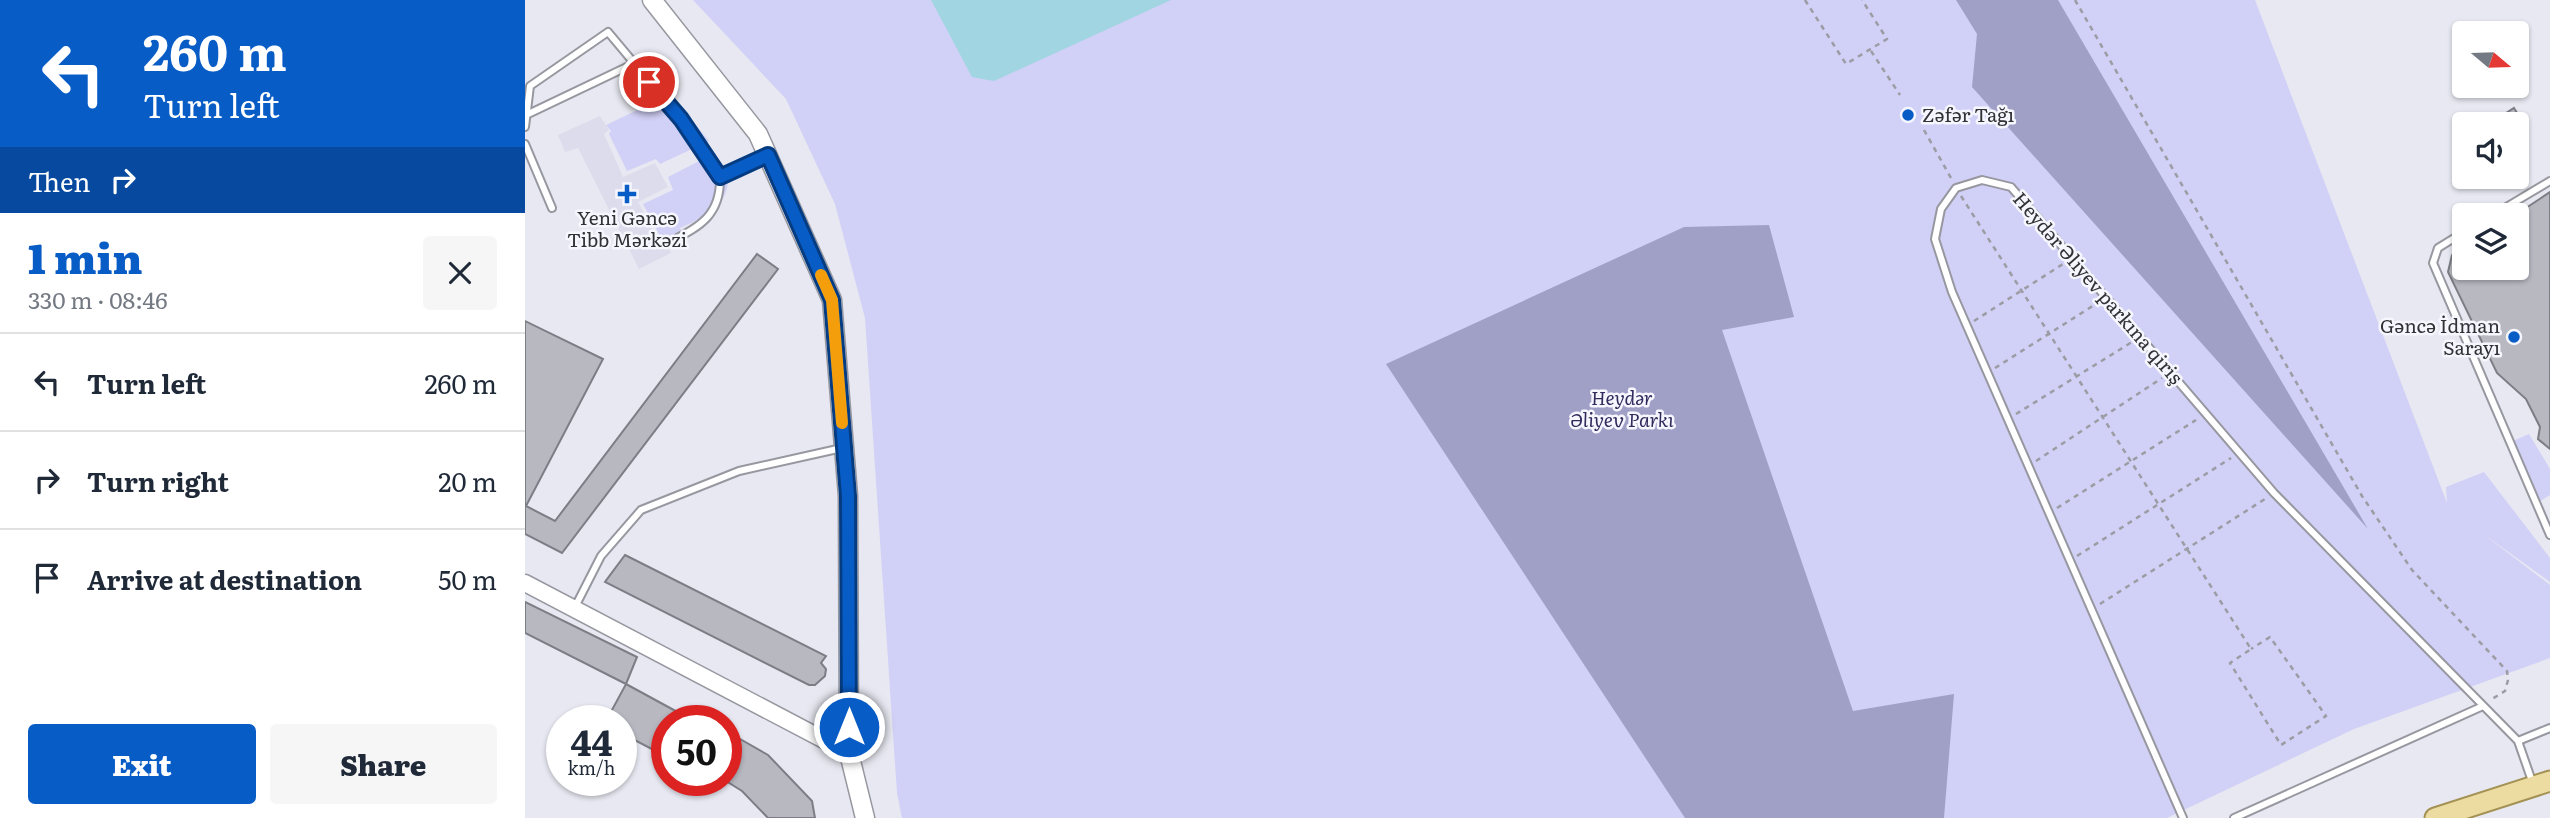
<!DOCTYPE html>
<html lang="en">
<head>
<meta charset="utf-8">
<style>
  body { margin:0; font-family:Literata,serif; background:#f6f6f7; color:#1f2937; height:100vh; display:flex; flex-direction:column; font-size:26px; white-space:nowrap }
  * { box-sizing:border-box; margin:0 }
  p { font-size:23px; color:#747a83 }
  .icon { flex:none; width:38px; height:38px; fill:none; stroke:currentColor; stroke-width:2; stroke-linecap:round; stroke-linejoin:round }
  .map { position:relative; flex:1; overflow:hidden }
  .panel { display:flex; flex-direction:column; background:#fff; width:525px }
  .panel>* { flex:none }
  .guide { background:#085cc6; color:#fff; overflow:hidden }
  .needle { width:46px; rotate:109deg }
  .buttons { position:absolute; left:1927px; top:21px; display:grid; gap:14px }
  .buttons a { display:grid; place-items:center; width:77px; height:77px; border-radius:7px; background:#fff; box-shadow:0 2px 5px #0004; font-size:35px }
  .speed { position:absolute; left:21px; top:705px; display:flex; gap:14px; font-size:35px; font-weight:700; text-align:center }
  .speed>* { display:grid; place-content:center; width:91px; height:91px; border-radius:50%; background:#fff; box-shadow:0 2px 5px #0004; line-height:1 }
  .speed small { font-size:18px; font-weight:400 }
  .speed .limit { border:10px solid #d22; background:#fff; color:#111 }
  .pin { position:absolute; display:grid; place-items:center; width:60px; height:60px; color:#fff; margin:-30px; border:4px solid #fff; border-radius:50%; box-shadow:0 2px 7px #0007 }
  .me { position:absolute; width:77px; margin:-38px; rotate:0deg; stroke-linejoin:round; filter:drop-shadow(0 0 5px #0008) }
  .turn { display:flex; align-items:center; gap:24px; height:147px; padding:0 28px; font-size:32px }
  .turn .icon { width:91px; height:91px; stroke-width:2.5 }
  .turn b { display:block; font-size:49px; line-height:60px }
  .then { display:flex; align-items:center; height:66px; padding:0 28px; background:#0003; gap:14px; font-size:26px }
  .round { display:grid; place-items:center; flex:none; width:74px; height:74px; border-radius:7px; background:#f6f6f7 }
  .headline { display:flex; align-items:center; justify-content:space-between; height:119px; padding:0 28px }
  h1 { font-size:42px; font-weight:800; line-height:52px; color:#085cc6 }
  .button { display:flex; gap:14px; margin-top:auto; padding:14px 28px }
  .button a { flex:1; height:80px; border-radius:7px; background:#085cc6; color:#fff; font-size:28px; font-weight:800; line-height:80px; text-align:center }
  .button a+a { background:#f6f6f7; color:#1f2937 }
  ul { padding:0; list-style:none }
  li { display:flex; align-items:center; gap:21px; height:98px; padding:0 28px; border-top:2px solid #e0e1e3 }
  li div { flex:1 }
  li b { display:block; font-size:26px }
  li em { font-style:normal }
  main { display:flex; flex:1; min-height:0 }
  .map>svg:first-child { display:block }
</style>
</head>
<body>
<main>
<section class="panel">
<div class="guide">
<div class="turn"><svg class="icon" aria-label="left" viewBox="0 0 24 24"><path d="M17 20v-9H6M10 6l-5 5 5 5"/></svg><div><b>260 m</b>Turn left</div></div>
<div class="then">Then<svg class="icon" aria-label="right" viewBox="0 0 24 24"><path d="M7 20v-9h11M14 6l5 5-5 5"/></svg></div>
</div>
<div class="headline"><div><h1>1 min</h1><p>330 m · 08:46</p></div><a class="round"><svg class="icon" aria-label="close" viewBox="0 0 24 24"><path d="M6 6l12 12M18 6L6 18"/></svg></a></div>
<ul>
<li><svg class="icon" aria-label="left" viewBox="0 0 24 24"><path d="M17 20v-9H6M10 6l-5 5 5 5"/></svg><div><b>Turn left</b></div><em>260 m</em></li>
<li><svg class="icon" aria-label="right" viewBox="0 0 24 24"><path d="M7 20v-9h11M14 6l5 5-5 5"/></svg><div><b>Turn right</b></div><em>20 m</em></li>
<li><svg class="icon" aria-label="arrive" viewBox="0 0 24 24"><path d="M6 21V4h12l-3 4 3 4H6"/></svg><div><b>Arrive at destination</b></div><em>50 m</em></li>
</ul>
<div class="button"><a>Exit</a><a>Share</a></div>
</section>
<div class="map">
<svg width="2025" height="818" viewBox="0 0 2025 818">
  <rect width="100%" height="100%" fill="#e8e8f2"/>
  <path fill="#dcdcec" d="M75,116l9,14 -5,4 19,43 32,-14 13,24 -30,15 20,38 5,-1 8,14 -32,16 -61,-121 -13,4 -7,-17z"/>
  <path fill="#d1d0f6" d="M168,0h1562l192,503 -1,-16 38,-15 66,86v24l-68,-49 68,52v73l-196,71 -187,89h-1265l-5,-25 -32,-475 -30,-114 -49,-105z
    M146,94l38,47 -49,23 -4,-5 -29,12 -18,-37 2,-3 -5,-6z
    M190,153c16,30 17,28 2,58l-37,17 4,13 -13,4 -5,-9h-6l-17,-32 30,-14 -5,-13z
    M2004,434l21,35v26l-11,7 -26,-61z"/>
  <path fill="#a09fc6" d="M1431,0h102l310,529 -396,-442 5,-53z
    M1244,225l25,92 -72,13 131,381 101,-17 -10,124h-259l-299,-454 298,-137z"/>
  <path fill="#a1d5e2" d="M406,0h240l-177,81 -22,-4z"/>
  <path fill="#b8b8c1" stroke="#7d7d86" stroke-width="2" d="M1989,108l10,16h-35z
    M2025,192v257l-12,-10 2,-12 -14,-28 -29,-26 -49,-101 4,-17 12,-8v21h53v-54z
    M232,254l21,15 -216,284 -37,-19v-213l78,38 -77,147 29,15z
    M100,555l201,101 -5,7 5,6 -1,7 -10,9h-6l-204,-103z
    M0,602l112,55 -11,27 -101,-51z
    M101,684l68,37h-27v36l-46,-24v-12h-15z
    M201,731l42,24 44,46 3,17h-47l-26,-27 -16,-10z"/>
  <g fill="none" stroke-linecap="round" stroke-linejoin="round">
    <g stroke="#9797a0" stroke-width="10">
      <path id="service" d="M1,115l107,-51
        M0,127l5,-41 78,-54 73,87 39,58 46,-21
        M0,144l27,64
        M1968,215l57,-34
        M1939,232l-26,16 -5,15 117,272
        M143,243c30,-16 53,-26 52,-66
        M50,607l26,-51 40,-46 98,-39 103,-23
        M1993,741l32,-13
        M1658,818l-231,-526 -17,-53 6,-30 15,-21 26,-8 29,7 263,306 244,248 15,43
        M1709,818l249,-112"/>
    </g>
    <g stroke="#9797a0" stroke-width="19">
      <path id="tertiary" d="M0,583l324,170"/>
    </g>
    <g stroke="#9797a0" stroke-width="21">
      <path id="secondary" d="M127,0l106,134 74,166 16,196 1,257 16,65"/>
    </g>
    <g stroke="#a39254" stroke-width="23">
      <path id="primary" d="M1910,818l115,-37"/>
    </g>
    <path stroke="#9c9ca4" stroke-width="2.5" stroke-dasharray="5 5" stroke-linecap="butt" d="M1280,0l41,64 41,-25 -25,-39
      M1550,0l287,496 50,74 95,101 1,9 -3,11 -13,8
      M1346,51l29,44
      M1399,130l27,48
      M1436,196l290,453 -21,14 51,82 45,-29 -56,-79 -19,12
      M1449,321l89,-57
      M1470,368l104,-66
      M1491,414l116,-72
      M1511,461l126,-83
      M1532,508l139,-88
      M1552,556l154,-98
      M1575,604l165,-105"/>
    <use href="#service" stroke="#fff" stroke-width="6"/>
    <use href="#tertiary" stroke="#fff" stroke-width="16"/>
    <use href="#secondary" stroke="#fff" stroke-width="18"/>
    <use href="#primary" stroke="#ecdca2" stroke-width="19"/>
  </g>
  <g fill="none" stroke-linecap="round" stroke-linejoin="round">
    <g stroke="#053c81" stroke-width="18">
      <path id="route" d="M124,82l32,37 39,58 48,-22 64,145 16,196 1,231"/>
    </g>
    <use href="#route" stroke="#085cc6" stroke-width="12"/>
    <path stroke="#f59e0b" stroke-width="12" d="M296,275l11,25 10,123"/>
  </g>
  <g fill="#085cc6" stroke="#f6f6fe" stroke-width="2.5">
    <circle cx="1383" cy="115" r="7"/>
    <path d="M98.5 183.5h7v7h7v7h-7v7h-7v-7h-7v-7h7z"/>
    <circle cx="1989" cy="337" r="7"/>
  </g>
  <g text-anchor="middle" stroke-width="5" stroke-linejoin="round" paint-order="stroke">
    <g font-size="19" fill="#323236" stroke="#f6f6fe" text-anchor="start">
      <text x="1397" y="122">Zəfər Tağı</text>
      <text x="102" y="225" text-anchor="middle">Yeni Gəncə<tspan x="102" dy="22">Tibb Mərkəzi</tspan></text>
      <text x="1975" y="333" text-anchor="end">Gəncə İdman<tspan x="1975" dy="22">Sarayı</tspan></text>
    </g>
    <g font-size="19" fill="#323236" stroke="#f6f6fe">
      <text transform="translate(1573 288) rotate(49)" y="7">Heydər Əliyev parkına qiriş</text>
    </g>
    <g font-size="19" font-style="italic" fill="#312b5d" stroke="#f6f6fe">
      <text x="1097" y="405">Heydər<tspan x="1097" dy="22">Əliyev Parkı</tspan></text>
    </g>
  </g>
</svg>
<div class="buttons">
<a><svg class="needle" viewBox="-14 -14 28 28"><path d="M0-13l5 13h-10z" fill="#e53935"/><path d="M0 13l5-13h-10z" fill="#747a83"/></svg></a>
<a><svg class="icon" aria-label="sound" viewBox="0 0 24 24"><path d="M4 9h4l5-4v14l-5-4H4zM17 9q2 3 0 6"/></svg></a>
<a><svg class="icon" aria-label="layers" viewBox="0 0 24 24"><path d="M12 4l9 5-9 5-9-5zM3 14l9 5 9-5"/></svg></a>
</div>
<div class="speed"><div>44<small>km/h</small></div><div class="limit">50</div></div>
<div class="pin" style="left:124px;top:82px;background:#d93025"><svg class="icon" aria-label="arrive" viewBox="0 0 24 24"><path d="M6 21V4h12l-3 4 3 4H6"/></svg></div>
<svg class="me" style="left:324px;top:727px" viewBox="-20 -20 40 40"><circle r="17" fill="#085cc6" stroke="#fff" stroke-width="3"/><path d="M0-11L8 9 0 5-8 9z" fill="#fff"/></svg>
</div>
</main>
</body>
</html>
